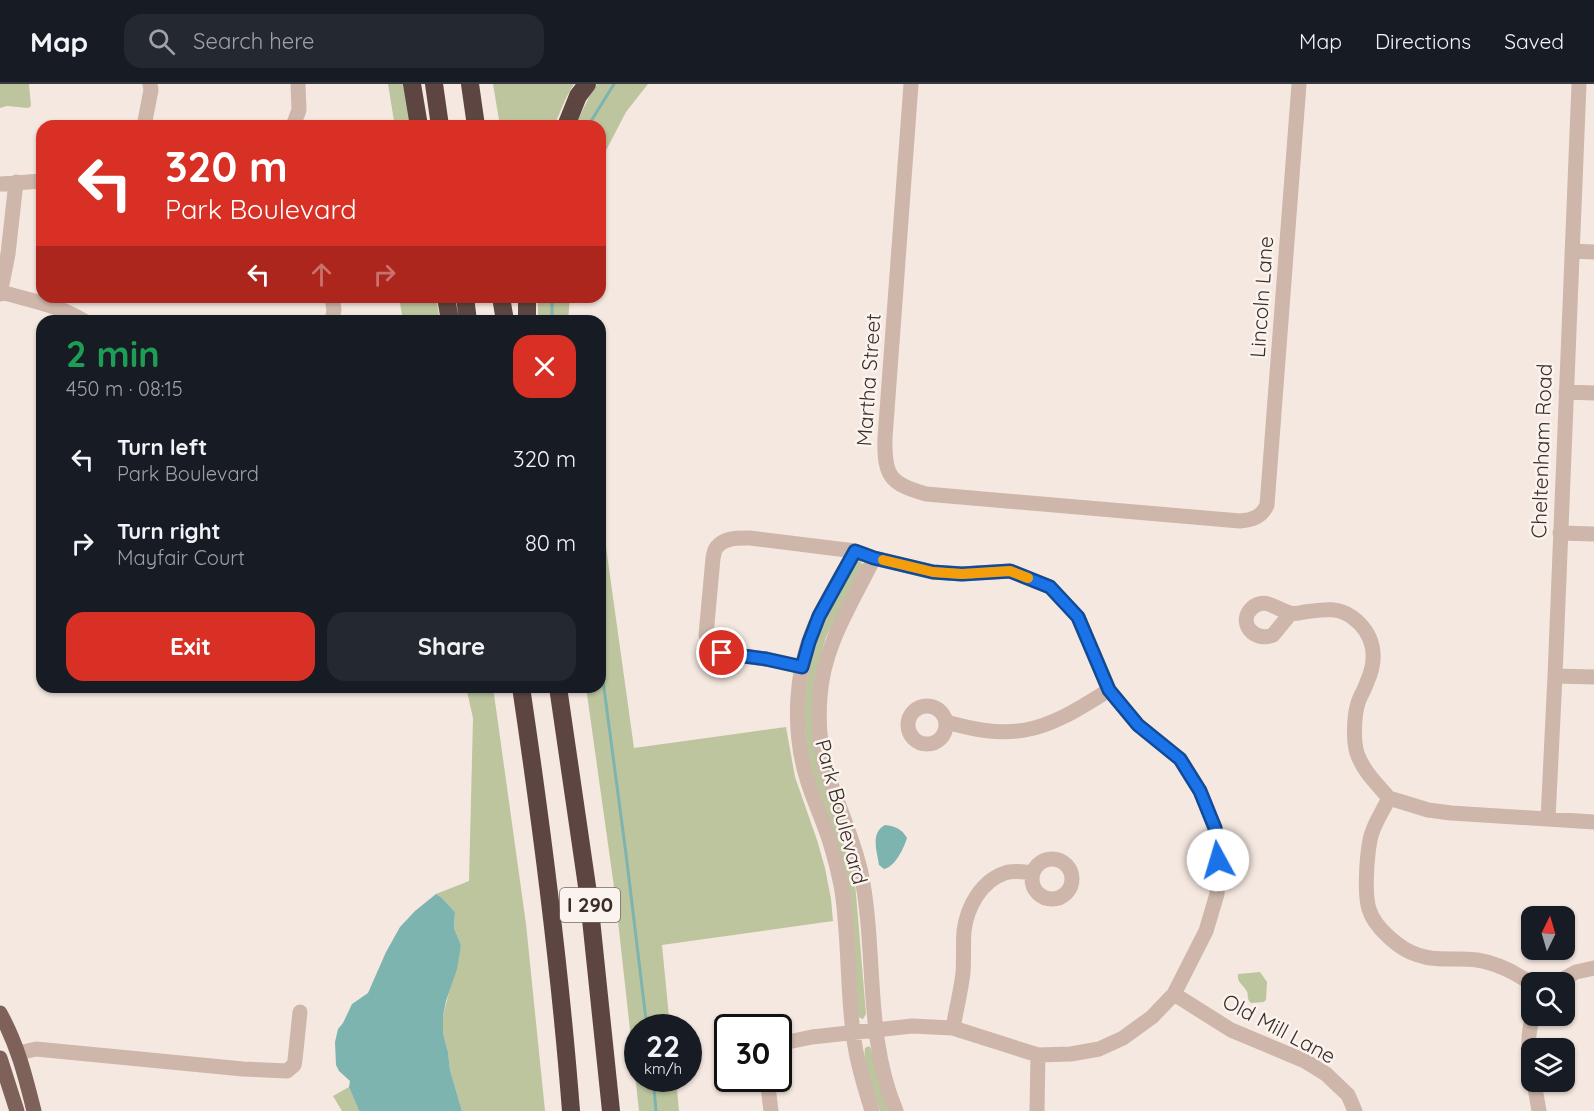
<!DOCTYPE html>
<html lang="en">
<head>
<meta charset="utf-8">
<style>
  body { margin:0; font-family:Quicksand,sans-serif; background:#242831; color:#f1f3f6; height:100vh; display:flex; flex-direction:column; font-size:22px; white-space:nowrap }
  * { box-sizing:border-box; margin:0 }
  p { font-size:20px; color:#9ea1a6 }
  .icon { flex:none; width:33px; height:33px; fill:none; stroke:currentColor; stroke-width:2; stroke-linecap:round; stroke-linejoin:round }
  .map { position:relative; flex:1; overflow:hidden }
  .details { position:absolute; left:36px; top:231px; width:570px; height:378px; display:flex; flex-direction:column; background:#171b24; border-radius:18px; box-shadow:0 2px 4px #0004 }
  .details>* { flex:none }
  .top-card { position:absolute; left:36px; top:36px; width:570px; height:183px; border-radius:18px; box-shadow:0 2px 4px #0004; background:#d93025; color:#fff; overflow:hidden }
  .needle { width:39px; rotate:5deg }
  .buttons { position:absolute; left:1521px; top:822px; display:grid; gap:12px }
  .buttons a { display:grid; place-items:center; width:54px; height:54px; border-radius:12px; background:#171b24; box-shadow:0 2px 4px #0004; font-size:30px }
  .speed { position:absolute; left:624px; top:930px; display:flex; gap:12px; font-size:30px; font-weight:700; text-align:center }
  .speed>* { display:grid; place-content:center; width:78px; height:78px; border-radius:50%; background:#171b24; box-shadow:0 2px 4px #0004; line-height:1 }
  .speed small { font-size:15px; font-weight:400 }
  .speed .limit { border:3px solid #111; border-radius:9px; background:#fff; color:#111 }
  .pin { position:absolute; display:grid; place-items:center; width:51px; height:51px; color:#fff; margin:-26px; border:3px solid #fff; border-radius:50%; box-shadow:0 2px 6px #0007 }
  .me { position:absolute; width:66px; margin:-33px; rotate:354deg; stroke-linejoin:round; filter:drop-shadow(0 0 4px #0008) }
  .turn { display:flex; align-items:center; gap:21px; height:126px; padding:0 30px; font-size:27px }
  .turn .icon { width:78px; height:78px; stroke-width:2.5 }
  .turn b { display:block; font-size:42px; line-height:51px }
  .lanes { display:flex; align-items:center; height:57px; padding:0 30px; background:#0003; justify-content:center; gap:30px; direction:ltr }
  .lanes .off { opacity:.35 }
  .round { display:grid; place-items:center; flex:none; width:63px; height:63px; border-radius:18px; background:#242831 }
  .overview { display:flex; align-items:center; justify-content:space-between; height:102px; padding:0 30px }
  h1 { font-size:36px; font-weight:700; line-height:45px; color:#1e9e55 }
  .primary-button { display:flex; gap:12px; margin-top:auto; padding:12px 30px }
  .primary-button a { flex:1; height:69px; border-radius:18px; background:#d93025; color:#fff; font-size:24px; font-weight:700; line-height:69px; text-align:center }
  .primary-button a+a { background:#242831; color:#f1f3f6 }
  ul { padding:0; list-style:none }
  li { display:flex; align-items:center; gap:18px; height:84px; padding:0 30px }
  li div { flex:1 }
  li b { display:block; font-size:22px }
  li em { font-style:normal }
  header { display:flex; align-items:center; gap:36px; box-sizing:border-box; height:84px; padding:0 30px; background:#171b24; border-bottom:2px solid #363941 }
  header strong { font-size:28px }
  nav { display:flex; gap:33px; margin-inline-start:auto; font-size:21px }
  .search { width:420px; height:54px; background:#242831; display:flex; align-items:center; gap:15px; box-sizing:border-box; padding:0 21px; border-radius:18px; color:#9ea1a6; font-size:22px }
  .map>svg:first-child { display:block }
</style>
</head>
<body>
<header>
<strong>Map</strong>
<div class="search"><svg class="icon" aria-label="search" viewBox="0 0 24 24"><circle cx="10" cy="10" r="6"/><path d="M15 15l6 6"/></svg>Search here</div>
<nav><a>Map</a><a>Directions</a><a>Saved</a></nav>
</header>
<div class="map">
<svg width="1594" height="1027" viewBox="0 0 1594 1027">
  <rect width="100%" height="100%" fill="#f5e8e0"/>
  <path fill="#bdc59e" d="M0,0h29l2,22 -3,2 -21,-2 -7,2z
    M388,0h15l8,42h-18l1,-5z
    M493,0h81l-8,14 -12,28h-54z
    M597,0h51l-22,28 -26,50v-36h-25l16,-33z
    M399,213h37l4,24h-37z
    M538,213h32l-2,24h-30z
    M600,420l34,244 152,-21 9,50 22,63 8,28 6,31 2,22 -171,24 8,82 -32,1v50l38,1 3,32h-40l-24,-217 -29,-207h14z
    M860,477l3,4 -37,72 -4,14 -8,35 41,196 11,132 -3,5 -3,-1 -2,-3 -37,-214c-3,-12 -8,-23 -11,-35 -9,-44 -7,-94 10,-136 11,-23 25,-46 37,-68z
    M466,603h27l33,237 19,187h-83l-12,-41 -2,-18 -5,-19v-17l18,-71 -7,-17 1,-16 -14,-15 -5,-3 33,-13 4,-163z
    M1260,888l7,10 -1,18 -2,2 -13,1c-6,-6 -1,-7 -5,-13 -4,-7 -9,-7 -8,-16z
    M869,962l2,3 17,62h-8c-5,-16 -18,-47 -15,-63z
    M349,1003l10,24h-17l-9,-15z"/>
  <path fill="#7db4b0" d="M885,741c10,1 17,4 22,13 -3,10 -12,29 -23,31l-5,-4c-2,-14 -9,-32 6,-40z
    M436,810l5,3 14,15 -1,16 7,17 -4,24 -11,32 -3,15v17l5,19 2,18 12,41h-103l-10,-24 1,-6 -11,-10 -3,-6 -1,-23 3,-13 5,-6 9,-19 16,-11 18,-41 14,-25 15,-16z"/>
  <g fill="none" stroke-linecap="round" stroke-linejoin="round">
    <path stroke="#7db4b0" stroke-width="3" d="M588,42l26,-42
      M552,237v-24
      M600,574l26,196 21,174
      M653,994l3,33"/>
    <path stroke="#ceb6aa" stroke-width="15" d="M911,0l-26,354c-1,38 5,46 41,56l314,27c12,-1 22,-4 27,-16l32,-421
      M144,42l7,-36 -1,-6
      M293,42l6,-16 -1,-26
      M0,100l42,-3
      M1572,167l22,1
      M1,208c28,8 57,13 83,29
      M0,210l8,-40 8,-72
      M332,237l2,-11 -2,-13
      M1566,308l28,1
      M1560,449l34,1
      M855,467c-12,22 -25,42 -35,64 -25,48 -29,112 -13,164 6,20 15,39 22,60 5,16 10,35 13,52 7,47 5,94 11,141 3,27 11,53 19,79
      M874,474c-22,45 -51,88 -54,139 -2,24 0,49 6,72 11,35 27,68 35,104 16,78 3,162 35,238
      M1291,529l-18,22c-19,8 -36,-13 -21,-27 13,-12 25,2 38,5 4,1 10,0 14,-1 17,-2 33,-6 48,5 23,17 26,41 15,65 -2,7 -7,14 -9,21 -4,13 -5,37 -1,50 6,18 20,31 32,45
      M1555,592l39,1
      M908 641a19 19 0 1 1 38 0a19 19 0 1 1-38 0Z
      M946,638c26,7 52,13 79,8 30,-5 58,-24 84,-40
      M1389,714c-6,13 -17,28 -19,42 -3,16 -6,53 -1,69 5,18 31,41 49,46 19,7 39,2 59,5 20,3 39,13 55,24
      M1389,714l39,12 23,3 143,9
      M1548,735l7,-143 24,-592
      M1032 795a20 20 0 1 1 40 0a20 20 0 1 1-40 0Z
      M1558,898l18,-10 18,-4
      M1174,910l57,36 74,31 21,13 22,21 7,16
      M953,944c3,-18 8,-37 10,-55 1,-14 0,-28 1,-42 3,-24 17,-50 41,-58 9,-3 19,-1 28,0
      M778,960l34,-7 100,-11 41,2 85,27 33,-1 28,-5 24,-11 29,-21 22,-23 32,-63 11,-37 1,-34 -3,-32 -15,-37 -20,-32 -42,-34 -29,-35 -31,-73 -28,-30 -40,-16 -48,3 -30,-2 -58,-14 -19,-7 -105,-13c-11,0 -26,-1 -34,10 -2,3 -2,6 -3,10l-7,77 7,12 9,6 44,6 37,8
      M19,969l17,-4 207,20 44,2 7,-6 1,-5 5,-48
      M1532,983c-4,-16 -5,-36 2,-51
      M767,994l4,33
      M1534,998l5,29
      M1037,1027l1,-56"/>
    <path stroke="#7e625a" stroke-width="15" d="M0,929c18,33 25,62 34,98
      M0,974l17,53"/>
    <path stroke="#5d4641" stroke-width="18" d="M412,0l7,42
      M434,0l6,42
      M470,0l6,42
      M566,42l12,-30 9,-12
      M446,213l4,24
      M465,213l3,24
      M501,213l4,24
      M527,213v24
      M521,603c21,141 39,282 50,424
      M558,603l31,213 22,211"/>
  </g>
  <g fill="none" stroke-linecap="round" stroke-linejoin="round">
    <g stroke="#114b97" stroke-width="15">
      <path id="route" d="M722,569l44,6 36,8 7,-25 10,-26 36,-65 19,7 59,14 29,2 48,-3 40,16 28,30 31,73 29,35 42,34 20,32 15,37 3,32"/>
    </g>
    <use href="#route" stroke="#1a73e8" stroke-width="10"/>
    <path stroke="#f59e0b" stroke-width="10" d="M883,476l50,12 29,2 48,-3 18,7"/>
  </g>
  <g text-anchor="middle" stroke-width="5" stroke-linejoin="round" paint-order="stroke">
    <rect fill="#fbf3ed" stroke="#756964" stroke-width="1.5" x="560" y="804" width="60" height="34" rx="4.5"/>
    <g font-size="20" font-weight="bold" fill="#3b2e2a">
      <text x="590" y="828">I 290</text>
    </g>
    <g font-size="21" fill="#3b2e2a" stroke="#fbf3ed">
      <text transform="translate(1262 213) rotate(-86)" y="7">Lincoln Lane</text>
      <text transform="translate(869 296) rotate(-86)" y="7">Martha Street</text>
      <text transform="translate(1542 367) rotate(-88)" y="7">Cheltenham Road</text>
      <text transform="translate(841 728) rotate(75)" y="7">Park Boulevard</text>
      <text transform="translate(1279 945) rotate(28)" y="7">Old Mill Lane</text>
    </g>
  </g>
</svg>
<div class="buttons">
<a><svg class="needle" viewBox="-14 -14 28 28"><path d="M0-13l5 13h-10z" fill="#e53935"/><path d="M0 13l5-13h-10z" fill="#9ea1a6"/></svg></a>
<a><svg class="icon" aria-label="search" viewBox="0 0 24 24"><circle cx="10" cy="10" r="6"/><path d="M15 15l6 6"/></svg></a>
<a><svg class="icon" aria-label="layers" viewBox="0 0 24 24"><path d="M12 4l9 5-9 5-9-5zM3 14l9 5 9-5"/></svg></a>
</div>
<div class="speed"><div>22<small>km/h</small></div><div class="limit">30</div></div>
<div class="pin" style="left:722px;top:569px;background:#d93025"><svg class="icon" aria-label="arrive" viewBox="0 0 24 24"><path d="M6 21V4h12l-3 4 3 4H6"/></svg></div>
<svg class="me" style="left:1218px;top:776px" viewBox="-20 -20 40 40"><circle r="19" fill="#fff"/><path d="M0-13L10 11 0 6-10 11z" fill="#1a73e8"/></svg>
<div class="top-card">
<div class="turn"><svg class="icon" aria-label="left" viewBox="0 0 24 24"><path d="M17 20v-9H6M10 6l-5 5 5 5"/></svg><div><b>320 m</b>Park Boulevard</div></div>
<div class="lanes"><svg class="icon" aria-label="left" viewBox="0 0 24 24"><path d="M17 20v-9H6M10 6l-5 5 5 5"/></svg><svg class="icon off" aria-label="ahead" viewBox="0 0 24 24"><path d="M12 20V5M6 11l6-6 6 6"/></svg><svg class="icon off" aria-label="right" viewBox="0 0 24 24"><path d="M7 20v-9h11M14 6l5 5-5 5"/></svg></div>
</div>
<section class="details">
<div class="overview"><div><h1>2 min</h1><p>450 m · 08:15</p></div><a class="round" style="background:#d93025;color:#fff"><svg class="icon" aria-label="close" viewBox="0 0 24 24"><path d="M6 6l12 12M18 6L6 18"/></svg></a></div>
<ul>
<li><svg class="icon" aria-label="left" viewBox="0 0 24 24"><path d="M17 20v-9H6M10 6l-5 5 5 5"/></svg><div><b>Turn left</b><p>Park Boulevard</p></div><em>320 m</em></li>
<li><svg class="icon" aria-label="right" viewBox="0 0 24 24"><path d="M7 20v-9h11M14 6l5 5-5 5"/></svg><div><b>Turn right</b><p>Mayfair Court</p></div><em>80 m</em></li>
</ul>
<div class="primary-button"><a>Exit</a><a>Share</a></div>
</section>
</div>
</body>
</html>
